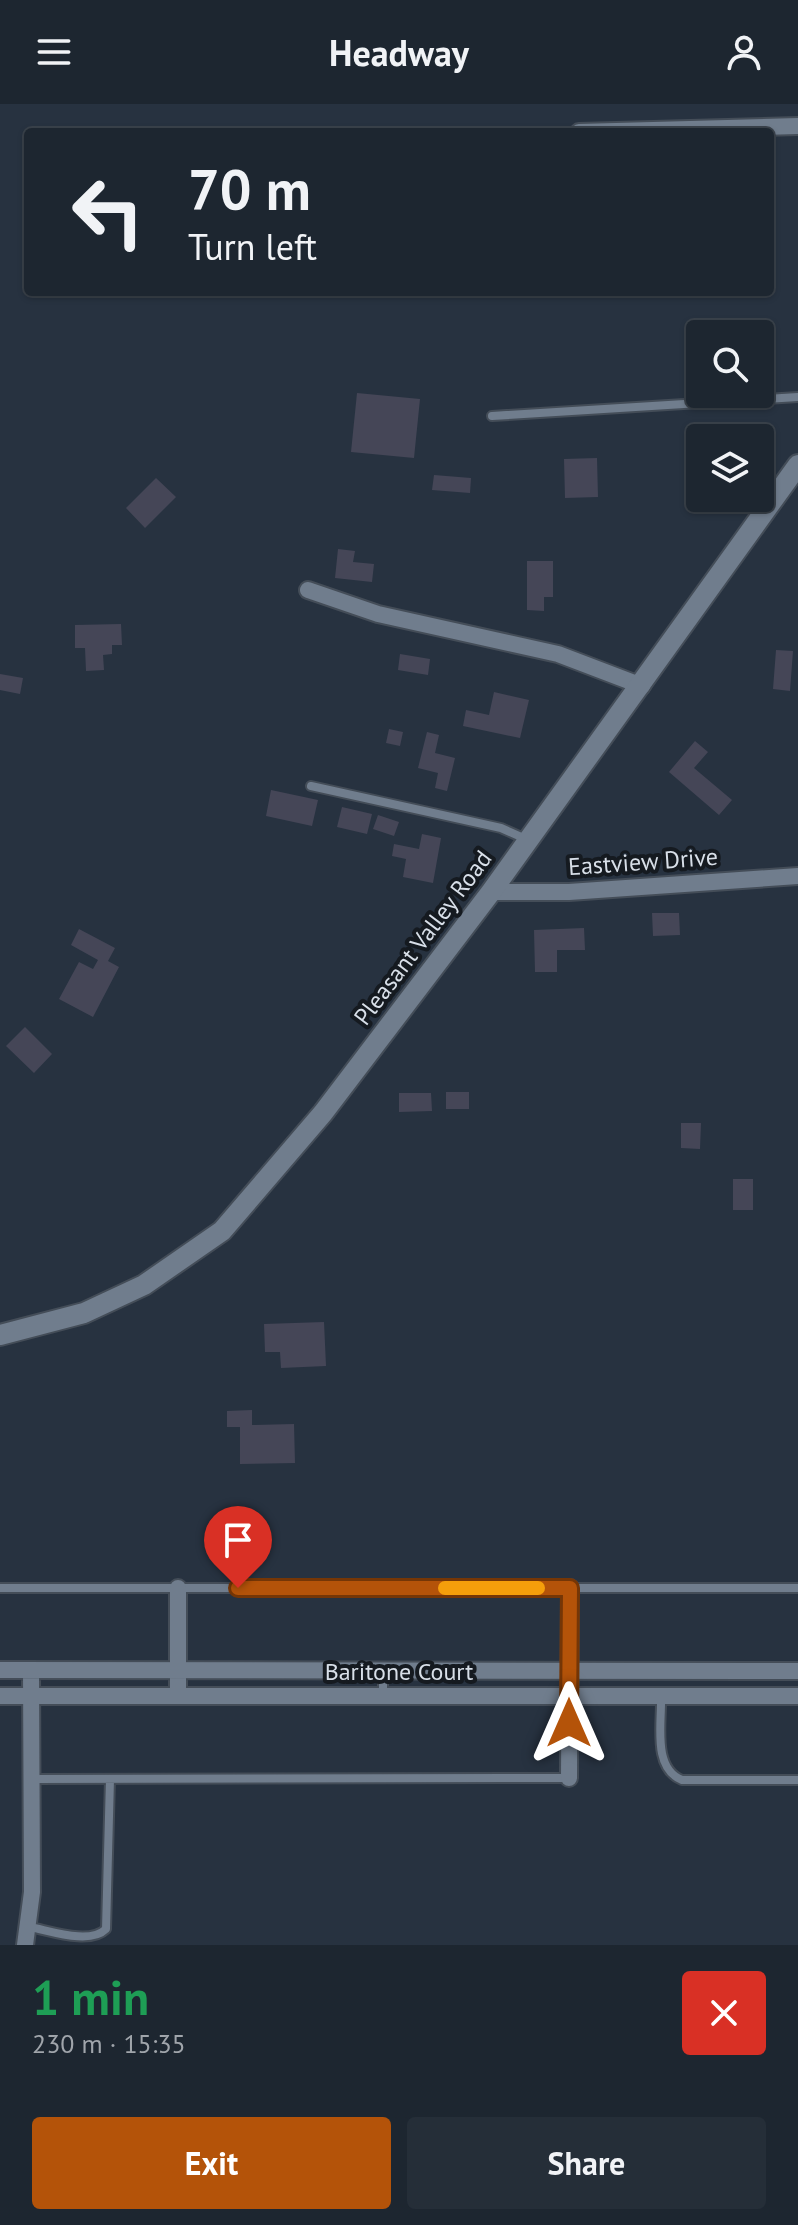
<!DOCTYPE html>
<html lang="en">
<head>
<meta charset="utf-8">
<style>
  body { margin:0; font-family:"PT Sans",sans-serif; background:#252e38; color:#f1f3f6; height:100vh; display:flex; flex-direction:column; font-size:30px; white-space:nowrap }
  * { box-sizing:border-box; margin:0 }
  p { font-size:26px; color:#a0a5ab }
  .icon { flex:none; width:44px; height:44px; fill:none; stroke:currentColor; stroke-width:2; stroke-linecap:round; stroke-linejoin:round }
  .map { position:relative; height:1841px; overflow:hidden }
  .details { display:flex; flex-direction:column; background:#1d2630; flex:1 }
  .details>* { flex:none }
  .hud { position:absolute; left:24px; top:24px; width:750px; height:168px; border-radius:8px; box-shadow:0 2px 6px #0004,0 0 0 2px #3b434c; background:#1d2630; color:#f1f3f6; overflow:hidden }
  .fabs { position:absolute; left:686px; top:216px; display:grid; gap:16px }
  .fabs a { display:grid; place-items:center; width:88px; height:88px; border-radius:8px; background:#1d2630; box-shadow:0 2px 6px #0004,0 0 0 2px #3b434c; font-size:40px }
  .pin { position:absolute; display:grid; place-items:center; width:68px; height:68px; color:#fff; margin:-82px -34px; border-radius:50% 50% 50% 0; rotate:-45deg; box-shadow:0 0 8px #0007 }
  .pin .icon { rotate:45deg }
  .me { position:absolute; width:88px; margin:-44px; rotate:0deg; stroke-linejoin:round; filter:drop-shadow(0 0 6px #0008) }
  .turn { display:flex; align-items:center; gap:28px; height:168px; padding:0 32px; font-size:36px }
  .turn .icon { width:104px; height:104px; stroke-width:2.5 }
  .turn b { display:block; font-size:56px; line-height:68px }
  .round { display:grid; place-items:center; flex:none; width:84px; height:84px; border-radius:8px; background:#252e38 }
  .head { display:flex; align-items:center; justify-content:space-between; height:136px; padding:0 32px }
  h1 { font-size:48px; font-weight:700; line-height:60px; color:#1e9e55 }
  .primary-button { display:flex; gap:16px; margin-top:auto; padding:16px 32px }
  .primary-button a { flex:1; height:92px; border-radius:8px; background:#b45309; color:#fff; font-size:32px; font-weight:700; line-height:92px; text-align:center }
  .primary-button a+a { background:#252e38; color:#f1f3f6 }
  header { display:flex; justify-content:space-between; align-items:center; height:104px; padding:0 32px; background:#1d2630; font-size:36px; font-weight:700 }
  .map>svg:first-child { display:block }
</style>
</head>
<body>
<header><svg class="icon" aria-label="menu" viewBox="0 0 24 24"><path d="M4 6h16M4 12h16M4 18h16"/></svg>Headway<svg class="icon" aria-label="person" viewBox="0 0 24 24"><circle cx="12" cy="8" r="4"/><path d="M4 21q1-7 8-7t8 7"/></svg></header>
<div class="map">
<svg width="798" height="1841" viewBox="0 0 798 1841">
  <rect width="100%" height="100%" fill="#273240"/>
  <path fill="#454657" d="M357,289l63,6 -6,59 -63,-6z
    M597,354l1,39 -33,1 -1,-39z
    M434,371l37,3 -1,15 -38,-3z
    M156,374l20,19 -31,31 -19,-20z
    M338,445l17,2 -2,11 21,2 -2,18 -37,-4z
    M527,457h26v36h-9v14l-17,-1z
    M121,520l1,21h-10v9l-9,1 1,15 -18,1 -1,-23h-10v-23z
    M776,546l17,1 -3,40 -17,-2z
    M400,550l30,5 -2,16 -30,-5z
    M0,570l23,4 -3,16 -20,-4z
    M494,588l35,8 -9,38 -57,-12 3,-16 23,5z
    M389,625l14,3 -3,14 -14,-3z
    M427,628l12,3 -4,18 20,5 -8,33 -12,-3 3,-15 -20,-5z
    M695,637l13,11 -14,16 38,32 -13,15 -50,-43z
    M271,686l47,10 -6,26 -46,-10z
    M342,703l30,7 -5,20 -30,-7z
    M378,711l21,7 -5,14 -21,-7z
    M422,730l19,4 -8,45 -30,-6 3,-18 -14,-3 2,-12 25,5z
    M652,809h27l1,22 -27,1z
    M584,824l1,22h-28v22h-22l-1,-42z
    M79,825l36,19 -7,13 11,6 -26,50 -34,-18 20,-37 14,7 5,-9 -27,-15z
    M25,923l27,27 -18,19 -28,-27z
    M446,988h23v17h-23z
    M399,989h32l1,18 -33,1z
    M681,1019h20l-1,26 -19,-1z
    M733,1075h20v31h-20z
    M324,1218l2,44 -45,2 -1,-16h-15l-1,-28z
    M252,1306v15l42,-1 1,39 -55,1v-37h-13v-16z"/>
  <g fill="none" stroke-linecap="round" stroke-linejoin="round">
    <g stroke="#444d58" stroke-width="12">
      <path id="lane" d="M492,312l306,-19
        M311,682l190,42 27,12
        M0,1484h798
        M383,1567v25
        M661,1592c1,27 -9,72 21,84h116
        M32,1675l537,-1
        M30,1823c21,4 60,18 76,2l4,-150"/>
    </g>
    <g stroke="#444d58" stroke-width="20">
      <path id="street" d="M579,28l219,-6
        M308,486l70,24 180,40 84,32
        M491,788h78l229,-16
        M0,1566l798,1
        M0,1592h798
        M178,1592v-108
        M569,1674l1,-190
        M25,1841l7,-53 -1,-222"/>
    </g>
    <g stroke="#444d58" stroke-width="24">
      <path id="secondary" d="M0,1231l84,-22 60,-28 78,-54 101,-118 168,-221 307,-427"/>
    </g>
    <use href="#lane" stroke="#707d8d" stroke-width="8"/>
    <use href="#street" stroke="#707d8d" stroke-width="16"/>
    <use href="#secondary" stroke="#707d8d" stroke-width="20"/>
  </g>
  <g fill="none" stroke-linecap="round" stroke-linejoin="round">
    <g stroke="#753606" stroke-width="20">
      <path id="route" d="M238,1484h332l-1,135"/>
    </g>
    <use href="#route" stroke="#b45309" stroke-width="14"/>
    <path stroke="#f59e0b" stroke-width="14" d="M445,1484h93"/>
  </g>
  <g text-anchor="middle" stroke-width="8" stroke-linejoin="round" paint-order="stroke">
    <g font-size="24" fill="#d8dfe8" stroke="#151a20">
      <text transform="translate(643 758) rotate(-4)" y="8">Eastview Drive</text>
      <text transform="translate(423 834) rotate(-53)" y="8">Pleasant Valley Road</text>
      <text x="399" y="1576">Baritone Court</text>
    </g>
  </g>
</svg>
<div class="fabs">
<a><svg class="icon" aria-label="search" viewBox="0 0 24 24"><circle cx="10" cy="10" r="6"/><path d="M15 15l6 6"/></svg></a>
<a><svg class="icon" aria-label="layers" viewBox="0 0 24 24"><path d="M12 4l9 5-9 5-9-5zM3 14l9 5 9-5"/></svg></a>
</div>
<div class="pin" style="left:238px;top:1484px;background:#d93025"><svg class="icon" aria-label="arrive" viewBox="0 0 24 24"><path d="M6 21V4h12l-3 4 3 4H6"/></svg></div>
<svg class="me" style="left:569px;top:1619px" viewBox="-20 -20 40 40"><path d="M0-17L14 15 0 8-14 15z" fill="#b45309" stroke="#fff" stroke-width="4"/></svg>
<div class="hud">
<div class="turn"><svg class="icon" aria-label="left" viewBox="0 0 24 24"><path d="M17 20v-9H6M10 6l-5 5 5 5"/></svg><div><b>70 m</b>Turn left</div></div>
</div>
</div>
<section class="details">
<div class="head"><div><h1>1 min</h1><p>230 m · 15:35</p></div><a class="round" style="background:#d93025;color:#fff"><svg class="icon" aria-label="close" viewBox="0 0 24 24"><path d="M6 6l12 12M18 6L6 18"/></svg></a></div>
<div class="primary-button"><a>Exit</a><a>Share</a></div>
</section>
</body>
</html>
